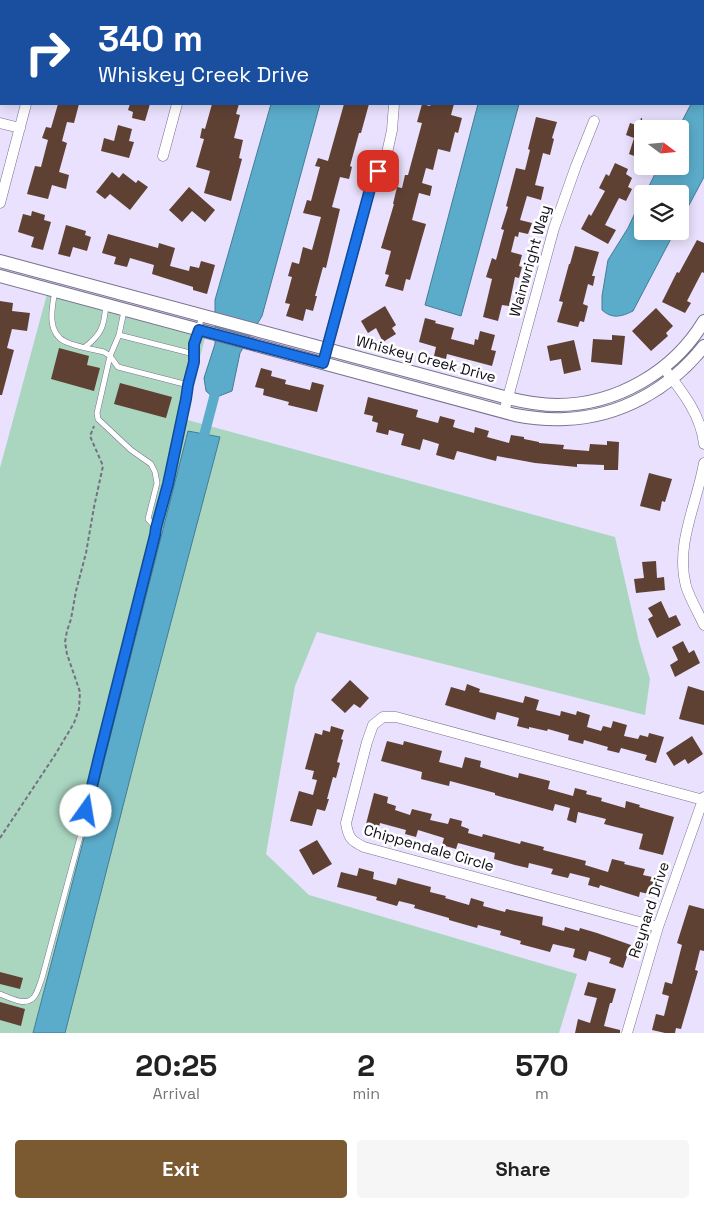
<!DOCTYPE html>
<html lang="en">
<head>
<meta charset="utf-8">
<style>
  body { margin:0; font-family:"Space Grotesk",sans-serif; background:#f6f6f6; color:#222; height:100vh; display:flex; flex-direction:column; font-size:19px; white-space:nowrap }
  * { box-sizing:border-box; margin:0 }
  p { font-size:16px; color:#767676 }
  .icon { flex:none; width:28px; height:28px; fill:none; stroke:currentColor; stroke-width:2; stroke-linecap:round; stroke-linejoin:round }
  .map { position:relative; height:1033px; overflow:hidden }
  .details { display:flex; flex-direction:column; background:#fff; flex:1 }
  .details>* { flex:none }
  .hud { position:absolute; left:0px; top:0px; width:705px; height:105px; box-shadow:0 2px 12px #0003; background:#1a4fa0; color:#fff; overflow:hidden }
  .needle { width:32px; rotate:106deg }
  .fabs { position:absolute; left:634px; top:120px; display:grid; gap:10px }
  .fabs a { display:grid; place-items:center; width:55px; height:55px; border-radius:5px; background:#fff; box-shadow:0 2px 12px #0003; font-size:25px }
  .pin { position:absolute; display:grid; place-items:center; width:42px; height:42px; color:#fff; margin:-21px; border-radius:10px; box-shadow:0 2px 8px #0006 }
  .me { position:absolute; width:55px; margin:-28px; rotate:13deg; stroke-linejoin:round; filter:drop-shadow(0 0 4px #0008) }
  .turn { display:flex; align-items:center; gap:18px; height:105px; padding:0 15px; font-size:22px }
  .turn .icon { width:65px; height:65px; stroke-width:2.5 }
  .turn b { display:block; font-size:35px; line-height:42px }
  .eta { display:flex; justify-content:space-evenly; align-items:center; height:85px; text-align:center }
  .eta b { font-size:30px; font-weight:600; line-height:35px }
  .cta { display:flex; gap:10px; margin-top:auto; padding:10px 15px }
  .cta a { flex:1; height:58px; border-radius:5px; background:#7b5a31; color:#fff; font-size:20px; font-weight:600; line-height:58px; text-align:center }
  .cta a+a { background:#f6f6f6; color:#222 }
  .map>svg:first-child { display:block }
</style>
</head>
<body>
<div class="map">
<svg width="704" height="1033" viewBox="0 0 704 1033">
  <rect width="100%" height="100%" fill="#e9e1fd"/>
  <path fill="#aad6c0" d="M47,294l158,44 -21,81 431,118 24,105 11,37 -5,36 -328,-83 -22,54 -29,168 43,41 268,79 -18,59h-559v-565z"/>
  <path fill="#5bacca" stroke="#447c95" d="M505,0h159l2,1h-161z
    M704,24v153l-24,45v-28h-35l14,-28h21v-37h-2l13,-25h13z
    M271,104h49l-58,212 -22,37 -8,38 -18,7 -8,-7 -2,-13 11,-34v-44z
    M478,104h41l-58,212 -36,-11z
    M642,198v33h33l-42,80c-12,6 -21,8 -31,-1v-14l6,-36 20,-32z
    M188,431l32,6 -76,287 -79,309h-32l66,-252z"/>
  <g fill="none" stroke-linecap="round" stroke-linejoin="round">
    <path stroke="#5bacca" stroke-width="10" d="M201,447l16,-61"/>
  </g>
  <path fill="#5f4134" d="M58,104h21l-5,19 -7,-1 -5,19 5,2 -8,29 10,3 -3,14 -14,-4 -4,14 -21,-5 8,-28 6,1 7,-27 -6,-2 4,-11 5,1z
    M130,104h20l-5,17 -13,-3 1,-6 -5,-2z
    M212,104h27l-3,10 4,1 -6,23 9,2 -4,18 3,1 -11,42 -27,-8 6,-22 -14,-4 8,-28 -4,-1 2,-10 3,1z
    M344,104h25l-8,29h-2l-9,33 2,1 -3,12 -9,-2 -8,30 8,2 -14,59 -3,-1 -8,29h2l-4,15 -7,-2 -3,12 -17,-5 4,-12 -5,-1 7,-26 -4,-1 4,-14 7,2 4,-17 9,3 9,-33 -18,-4 4,-13 4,1 9,-34 -5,-1 3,-8 10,3z
    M422,104l8,2 1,-2h23l-3,11 11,3 -4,15 -3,-1 -5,20 -12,-3 -5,21 -7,-2 -4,15 10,3 -2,10 -11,-3 -7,27 14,4 -16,56 -4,-1 -3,12 -18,-5 4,-11 -4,-1 6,-23 -10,-3 13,-44h-1l4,-17 5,1 3,-13h3l14,-52 -5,-1z
    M536,117l21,5 -5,16 2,1 -4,16 -7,-2 -8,32 9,2 -3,13 -14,-4 -7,24 12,3 -4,11 -9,-2 -1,5 -3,-1 -4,16 11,3 -3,11 3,1 -3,11 -4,-1 -6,29 -7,-1 -4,16 -15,-4 9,-38 -6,-2 6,-19 4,2 8,-30 -3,-1 7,-22 -2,-1 10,-38 9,2 5,-20 -2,-1z
    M641,118h1v41l-13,-5 5,-16 -8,-3 4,-12 9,3z
    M118,125l14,4 -3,12 5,1 -5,16 -28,-7 3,-13 10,3z
    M615,163l13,6 -2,5 6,4 -4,9 4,2 -6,12 -7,-3 -14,27 11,5 -8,14 -27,-15 8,-15 2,2 14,-25 -6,-3 7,-14 3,2z
    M112,172l7,6 4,-5 13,10 2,-3 10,7 -18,23 -20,-16 -5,5 -9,-7z
    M189,187l26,23 -10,12 -13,-11 -10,11 -13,-12z
    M32,211l13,4 -1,5 7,2 -8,28 -12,-3 3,-10 -16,-5 5,-18 8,2z
    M66,225l20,6 -1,4 6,2 -4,14 -14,-4 -3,10 -12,-3z
    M108,234l50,14 1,-5 16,5 -5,18 19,5 1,-5 9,2 2,-7 14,4 -8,29 -14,-4v-3l-41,-13 2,-9 -24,-7 -3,9 -13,-3 2,-7 -14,-4z
    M697,240l7,3v30l-2,-1 -15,29 4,2 -6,10 -23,-11 15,-30 2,1z
    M575,246l24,6 -7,24h3l-2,10 -5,-2 -5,20 5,2 -4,16 -4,-1 -2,6 -21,-5 6,-20 -4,-1 10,-37h1z
    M0,301l13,2 -1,8 18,2 -3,18 -15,-2 -5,19 7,2 -12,45h-2z
    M385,306l11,19 -4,3 4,6 -13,8 -7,-14 -8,5 -7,-12z
    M656,308l17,18 -7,7 2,3 -17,15 -19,-20z
    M425,318l11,3 -1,2 19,5 -3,11 23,6 1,-6 3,1 2,-9 15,4 -4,15 5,1 -4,15 -45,-12 -1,5 -12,-3 2,-9 -17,-5z
    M612,335l13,1 -3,29 -31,-3 2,-23 19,1z
    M574,340l7,30 -17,4 -3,-15 -11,2 -3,-15z
    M59,348l30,8 -2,9 13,3 -6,23 -43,-12z
    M261,368l11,3 -1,5 15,4 -1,4 25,6 2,-8 12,3 -7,27 -29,-7 1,-3 -26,-7 1,-6 -9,-2z
    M120,383l52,14 -6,21 -52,-14z
    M368,397l50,13 -2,7 22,6 2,-7 15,4 -2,7 21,6 1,-6 14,4 -2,6 22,6 2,-8 13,2v2l15,3v1l25,2 -1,4 26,2 1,-7 17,1v-4l12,1 -1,28h-14v-5l-27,-1v3l-42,-4 -38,-7 -1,5 -39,-10 -3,9 -18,-5 3,-11 -16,-5 -3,11 -19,-5 3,-11 -15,-4 -1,5 -12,-3 2,-9 -6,-2 1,-5 -9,-2z
    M649,473l23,6 -7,23 -3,-1 -2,10 -20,-5z
    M656,561l1,17 7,-1 1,13 -29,3 -2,-14 10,-1 -2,-16z
    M661,601l8,17 7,-3 5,10 -24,13 -9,-19 5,-3 -5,-8z
    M683,641l6,12 5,-3 6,13 -25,14 -5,-12 8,-5 -6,-13z
    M350,680l19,18 -9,10 -6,-4 -9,9 -14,-13z
    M467,684l13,5 -1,3 44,11 2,-7 14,4 -3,10 24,6 1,-5 15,4 1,-4 13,4 -3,12 14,4 2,-5 8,2 2,-7 14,4 -3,11 14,3 2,-4 8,2 1,-4 15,4 -8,26 -11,-3 2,-5 -26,-7 -2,5 -12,-3 1,-3 -24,-7 -1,4 -15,-4 1,-5 -21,-6 -1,2 -18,-4v2l-12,-3 2,-8 -22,-6 -2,8 -50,-15 6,-18 14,4z
    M688,686l16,5v34l-25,-6z
    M331,726l13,4 -3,9 2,1 -6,22 3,1 -4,15 -3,-1 -6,22h2l-4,12 -8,-2 -5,17 -22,-5 9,-30 14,4 4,-15 -5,-1 2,-8 -9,-2 10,-36 7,2 1,-5 7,2z
    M692,736l11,18 -15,10 -3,-5 -11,7 -8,-13z
    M387,741l16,4 1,-4 38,10 -3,11 23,6 3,-11 16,4 -1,6 13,4 25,7 1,-5 31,8 -2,8 25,7 2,-8 12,3 -1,3 16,4 -1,3 24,7 1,-7 14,4 -1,2 35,10 -11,38 -24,-6 4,-15 -39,-10 2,-5 -28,-7 -2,11 -9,-3 3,-12 -15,-4 -2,7 -58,-16v-2l-45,-12 -1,5 -28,-7 1,-7 -41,-11z
    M374,793l14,4 -1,6 9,3 -1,4 15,5 2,-6 20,5 -2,6 18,4 2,-6 12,3 -1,5 8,3 -1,4 14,4 1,-3 37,10 1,-3 23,6 -1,3 43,11 -1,4 23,7 4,-13 13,3 -1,2 21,5 -2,6 9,2 -2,4 7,2 -4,12 -13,-3 -1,5 -39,-12 -1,3 -11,-3 2,-7 -20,-5 -2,5 -17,-4 2,-5 -24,-6 -1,5 -13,-3 -21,-6 1,-6 -37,-10 -2,6 -14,-4 2,-7 -26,-8 -2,7 -11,-3 1,-4 -26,-7 -1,4 -13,-3z
    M317,840l15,24 -19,11 -14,-25z
    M359,868l15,4 -1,7 23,6 2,-7 14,4 19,5 -1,5 16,4 -1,2 24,7 2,-7 13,4 -1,4 22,6 1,-3 37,8 -1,8 22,6 1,-4 14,4 1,-3 17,5 34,12 -8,23 -14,-5 2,-5 -22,-7 -3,10 -13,-4 2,-8 -22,-5 -3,8 -30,-8 1,-3 -21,-6 1,-4 -23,-6 -1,3 -28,-8v-2l-35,-10 1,-3 -16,-4 -2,5 -21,-6 1,-3 -40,-10 4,-15 16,4z
    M689,905l15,4v42l-4,-1 -5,20 3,1 -17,58 -5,-1 -1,5h-10l-13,-3 4,-16 8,2 5,-20 -7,-2 3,-12 7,2 10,-39 -5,-2z
    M0,972l23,6 -3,11 -20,-5z
    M588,982l28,7 -4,14h-2l-6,23 16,4v3h-45l3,-14 12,4 7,-25 -13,-3z
    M0,1002l25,7 -4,17 -21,-6z"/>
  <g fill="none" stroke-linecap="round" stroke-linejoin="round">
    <g stroke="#7a718f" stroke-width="6">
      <path id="service" d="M55,291c-3,16 -9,42 11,51 11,5 26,7 38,10l6,4 8,11 70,18 6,-23v-18l8,-28
        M124,311l-5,24 75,19
        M85,347c17,-13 19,-21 21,-42
        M156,528l12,-44 18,-85 2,-14
        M0,994c10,4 26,13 34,3 4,-5 6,-14 8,-19l41,-152 16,-69 56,-222 1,-7 -8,-9 9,-36 -2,-11 -4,-8 -20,-14 -33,-31 -1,-6 13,-57 9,-21"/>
    </g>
    <g stroke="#7a718f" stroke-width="11">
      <path id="minor" d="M193,0l5,1
        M52,1l1,-1
        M0,123l20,5
        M163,156l14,-52
        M0,203l26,-99
        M323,363l47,-174 17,-36 5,-23 2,-26
        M663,367c18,23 38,47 41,77
        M504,412l50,-184 22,-62 18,-45
        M704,463c-7,41 -29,81 -18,123 4,13 12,26 18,39
        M658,927l-294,-80c-13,-6 -16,-10 -18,-24l21,-81 6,-17 10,-8h13l307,83
        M627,1033l31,-106 46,-130"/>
    </g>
    <g stroke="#7a718f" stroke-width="14">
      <path id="tertiary" d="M0,261l508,137c16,4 33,7 49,7 60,0 117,-34 147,-84
        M0,276l515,139c16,3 33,5 50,4 55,-2 105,-30 139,-73"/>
    </g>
    <path stroke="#767083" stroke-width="2" stroke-dasharray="4 2.5" stroke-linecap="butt" d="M0,838l55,-83 19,-32 5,-14 1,-17 -13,-38 -2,-12 2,-11 4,-12 5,-28 10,-38 8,-46 9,-41 -13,-30 4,-10"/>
    <use href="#service" stroke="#fff" stroke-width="5"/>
    <use href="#minor" stroke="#fff" stroke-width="10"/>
    <use href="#tertiary" stroke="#fff" stroke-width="12"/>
  </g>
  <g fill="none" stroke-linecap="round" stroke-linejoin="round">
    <g stroke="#114b97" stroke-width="12">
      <path id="route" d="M86,811l13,-54 56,-222 1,-7 12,-44 18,-85 2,-14 6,-23v-18l5,-14 124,33 47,-174 8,-18"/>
    </g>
    <use href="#route" stroke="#1a73e8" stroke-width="9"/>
  </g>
  <g text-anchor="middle" stroke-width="5" stroke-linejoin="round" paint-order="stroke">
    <g font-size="15" fill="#100c18" stroke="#fff">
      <text transform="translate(530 261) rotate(-74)" y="5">Wainwright Way</text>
      <text transform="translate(426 359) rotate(15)" y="5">Whiskey Creek Drive</text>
      <text transform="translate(429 848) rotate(16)" y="5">Chippendale Circle</text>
      <text transform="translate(649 910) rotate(-72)" y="5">Reynard Drive</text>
    </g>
  </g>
</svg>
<div class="fabs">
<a><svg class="needle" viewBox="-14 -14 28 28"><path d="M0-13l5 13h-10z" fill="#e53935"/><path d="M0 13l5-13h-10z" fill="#767676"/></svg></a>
<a><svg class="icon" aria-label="layers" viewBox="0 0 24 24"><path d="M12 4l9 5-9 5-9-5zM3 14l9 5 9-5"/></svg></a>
</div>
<div class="pin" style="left:378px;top:171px;background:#d93025"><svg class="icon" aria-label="arrive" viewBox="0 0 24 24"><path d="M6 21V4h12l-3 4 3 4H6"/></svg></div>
<svg class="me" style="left:86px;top:811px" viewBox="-20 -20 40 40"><circle r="19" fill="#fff"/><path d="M0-13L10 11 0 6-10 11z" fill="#1a73e8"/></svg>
<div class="hud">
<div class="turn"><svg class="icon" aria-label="right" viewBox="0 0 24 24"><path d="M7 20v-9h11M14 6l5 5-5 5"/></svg><div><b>340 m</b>Whiskey Creek Drive</div></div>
</div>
</div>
<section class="details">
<div class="eta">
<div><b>20:25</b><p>Arrival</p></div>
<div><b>2</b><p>min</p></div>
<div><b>570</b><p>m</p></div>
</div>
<div class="cta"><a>Exit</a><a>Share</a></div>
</section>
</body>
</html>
